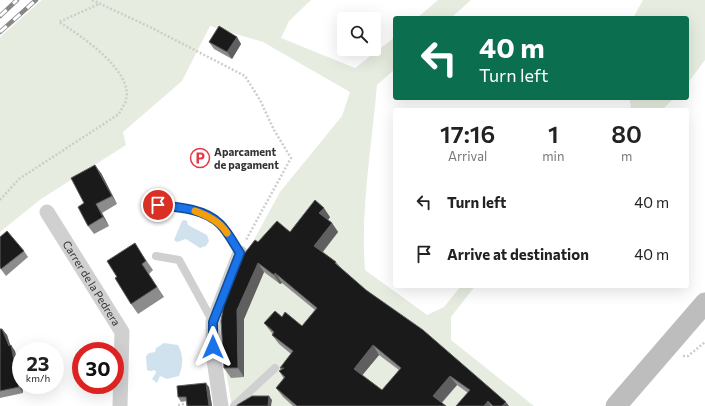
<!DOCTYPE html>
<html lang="en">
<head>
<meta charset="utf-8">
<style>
  body { margin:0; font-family:Commissioner,sans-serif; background:#f2f2f2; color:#222; height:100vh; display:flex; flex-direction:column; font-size:15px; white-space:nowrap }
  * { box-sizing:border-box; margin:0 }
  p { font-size:13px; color:#767676 }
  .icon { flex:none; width:22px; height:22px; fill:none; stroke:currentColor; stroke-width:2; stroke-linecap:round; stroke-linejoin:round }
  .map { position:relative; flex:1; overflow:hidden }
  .panel { position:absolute; left:393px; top:108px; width:296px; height:180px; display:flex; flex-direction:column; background:#fff; border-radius:4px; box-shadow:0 4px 16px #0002 }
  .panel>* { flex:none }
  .banner { position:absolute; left:393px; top:16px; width:296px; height:84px; border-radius:4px; box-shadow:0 4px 16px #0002; background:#0b6e4f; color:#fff; overflow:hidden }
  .fabs { position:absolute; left:337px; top:12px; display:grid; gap:8px }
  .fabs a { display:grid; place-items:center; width:44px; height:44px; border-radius:4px; background:#fff; box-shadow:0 4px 16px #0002; font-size:20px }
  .speed { position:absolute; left:12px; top:342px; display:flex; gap:8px; font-size:20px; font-weight:700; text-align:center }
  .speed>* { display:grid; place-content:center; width:52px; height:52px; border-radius:50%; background:#fff; box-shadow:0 4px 16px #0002; line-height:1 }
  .speed small { font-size:10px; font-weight:400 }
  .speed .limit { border:6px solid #d22; background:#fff; color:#111 }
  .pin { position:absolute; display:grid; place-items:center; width:34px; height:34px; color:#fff; margin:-17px; border:2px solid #fff; border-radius:50%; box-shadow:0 1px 4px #0007 }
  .me { position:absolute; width:44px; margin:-22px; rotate:0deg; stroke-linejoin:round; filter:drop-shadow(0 0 3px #0008) }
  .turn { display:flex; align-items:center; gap:14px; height:84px; padding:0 20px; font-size:18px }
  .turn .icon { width:52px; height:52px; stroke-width:2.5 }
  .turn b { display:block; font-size:28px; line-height:34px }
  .eta { display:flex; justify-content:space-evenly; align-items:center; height:68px; text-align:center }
  .eta b { font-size:24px; font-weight:600; line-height:28px }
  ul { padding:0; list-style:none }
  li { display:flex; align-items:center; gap:12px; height:52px; padding:0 20px }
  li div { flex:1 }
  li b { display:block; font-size:15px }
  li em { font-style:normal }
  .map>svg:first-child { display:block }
</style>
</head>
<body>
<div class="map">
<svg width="705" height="406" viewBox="0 0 705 406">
  <rect width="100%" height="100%" fill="#fff"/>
  <path fill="#e6ecdf" d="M42,0h269l-22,21 -8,17 74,30 40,-31v32l-18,16c-5,58 -17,127 -12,185l62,45 17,-8 17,-21h14l-24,31v23l83,66h-302l-14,-80 25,-66 37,-68 62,-76 8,-24 -87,-50 -53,-16 -28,55 -59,51 3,13 -85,54 -41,33v-195z
    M438,0h33l-20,18h-34z
    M643,0h62v60l-18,24v-66h-54z
    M629,98h45l-12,12h-33l2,-4z"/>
  <path fill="#cfe2ee" d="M184,220l3,1 1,4 19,10 2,6 -3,5 -6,2 -14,-9 -9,3 -3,-2 8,-19z
    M164,343l14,2c6,11 5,20 1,31l-12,3 -7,-3 -3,7 -5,-4 4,-6 -1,-3 -4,1 -4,-1 -1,-14 3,-3 6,-1 1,-4z"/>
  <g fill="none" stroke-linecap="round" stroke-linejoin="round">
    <path stroke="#cdcdcd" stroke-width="2.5" stroke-dasharray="2 2" stroke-linecap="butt" d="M92,0l60,28 93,48 15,24 14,30 17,28 -45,82
      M0,200l19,-21 100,-65c2,-5 6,-9 7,-14 8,-29 -46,-65 -67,-78l40,-18
      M683,356h5l17,-14
      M178,405l12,-2"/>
    <path stroke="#d0d0d0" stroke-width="8" d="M158,205c21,2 47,4 62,19 8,8 14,20 20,29
      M156,256l23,4 34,62
      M234,406l41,-38"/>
    <g stroke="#d0d0d0" stroke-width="15">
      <path id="s1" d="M47,212l75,120 -2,74"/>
      <path d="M221,406l-7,-46 -1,-38 27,-69"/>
    </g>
    <path stroke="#bdbdbd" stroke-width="21" d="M616,406l89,-103"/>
    <g stroke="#888" stroke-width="4.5">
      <path id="rail" d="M0,16l17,-16
        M0,32l36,-32"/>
    </g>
    <use href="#rail" stroke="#fff" stroke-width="3" stroke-dasharray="9" stroke-linecap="butt"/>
  </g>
  <path fill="#8c8c8c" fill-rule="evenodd" d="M237,37l4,7 -9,15 -18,-10 -5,-7z
    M101,173l16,31 -15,9 7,13 -15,8 -6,-8 -4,-23z
    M330,217l-2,3 4,3 6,9 -15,20 13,10 4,5 26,23 143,116h-53l12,-13 -11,-8 -15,18 4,3h-153l-10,-9 -7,-9 8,-9 -5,-8 2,-2 -1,-1 11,-14 -12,-10 -7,-9 1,-1 -2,-2 -7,-9 18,-6 20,9 13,-16 -33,-27 -2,1 -16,-12 -20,47v58l-13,1 -7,-10 34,-126 32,-10zM379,355l20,15 -17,20 -20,-15z
    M0,237l24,14 4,6 -22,19 -6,-8z
    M141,253l12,17 -4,4 15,23 -26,17 -7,-10z
    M0,329h2l5,6 3,10 5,6 8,42 -23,5z
    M209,387l3,19h-25v-5l-6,1 -3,-5z"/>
  <path fill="#5f5f5f" d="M237,37l4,7 -9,15 -5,-7z
    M95,165l6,8 16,31 -5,-8z
    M96,204l6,9 7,13 -6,-9z
    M324,208l6,9 -4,6 -7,-10z
    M332,223l6,9 -18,23 -6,-9z
    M258,263l6,9 -20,47v58l-6,-9 -1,-58z
    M275,273l7,10 -2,1 -6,-9z
    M2,329l5,6 4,12v-2l4,6 6,31v3h1l1,8 -4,-6 -10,-41z
    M373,345l6,10 -19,23 -6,-9z
    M450,376l7,9 -18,20 -6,-9z
    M206,383l3,4 3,19h-3z
    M269,396l3,4 -1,6h-3z
    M488,401l3,5h-7z
    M506,402l3,4h-7z"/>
  <path fill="#1a1a1a" stroke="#5f5f5f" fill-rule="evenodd" d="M219,26l18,11 -10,15 -18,-10z
    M95,165l17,31 -16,8 7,13 -15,9 -10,-19 6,-4 -13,-25z
    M315,200l9,8 -5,5 13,10 -18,23 22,16 -1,1 31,27 57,40 83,72 -4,4h-9l-5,-5 -4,5h-28l14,-16 -20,-14 -17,20 13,10h-149l-21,-18 9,-11 -6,-6 5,-3h-4l13,-17 -21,-16 2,-3 -10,-9 11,-12 7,6 3,-5 17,14 15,-18 -42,-35 -1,2 -16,-12 -21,47 1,58h-14l-3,-47 3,-18 20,-49 11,-14 3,2 19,-21 13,11zM373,345l28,23 -19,22 -28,-21z
    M7,231l17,20 -23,18 -1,-2v-30z
    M135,243l11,18 -4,3 15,23 -26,17 -16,-26 2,-1 -10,-16z
    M0,329h2l7,17 2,-1 8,42 -19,4z
    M206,383l3,23h-22l-1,-9h-8l-1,-11z
    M252,396h17l-1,10h-31v-1z"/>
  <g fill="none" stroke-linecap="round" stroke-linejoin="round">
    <g stroke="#114b97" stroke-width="10">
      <path id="route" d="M158,205c21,2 47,4 62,19 8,8 14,20 20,29l-27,69v25"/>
    </g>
    <use href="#route" stroke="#1a73e8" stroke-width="7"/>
    <path stroke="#f59e0b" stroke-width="7" d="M195,211c13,5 24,10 32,22"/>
  </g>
  <defs>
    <g id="parking-ring" transform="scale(1)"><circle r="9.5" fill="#fff" stroke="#e63946" stroke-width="1.5"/><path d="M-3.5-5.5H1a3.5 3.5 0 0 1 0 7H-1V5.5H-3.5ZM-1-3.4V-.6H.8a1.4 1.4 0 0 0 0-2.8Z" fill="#e63946"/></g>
  </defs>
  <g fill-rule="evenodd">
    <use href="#parking-ring" x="200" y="158"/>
  </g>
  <g text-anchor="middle" stroke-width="4" stroke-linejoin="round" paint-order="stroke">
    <g font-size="11" font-weight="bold" fill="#333" stroke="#fff" text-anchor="start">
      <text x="214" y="156">Aparcament<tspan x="214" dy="13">de pagament</tspan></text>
    </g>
    <g font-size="11" fill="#333" stroke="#fff">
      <text dy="4" stroke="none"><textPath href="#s1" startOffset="84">Carrer de la Pedrera</textPath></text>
    </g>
  </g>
</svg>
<div class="fabs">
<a><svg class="icon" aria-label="search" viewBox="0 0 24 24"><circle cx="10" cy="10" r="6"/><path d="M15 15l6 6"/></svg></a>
</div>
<div class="speed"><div>23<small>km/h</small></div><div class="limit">30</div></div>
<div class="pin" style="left:158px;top:205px;background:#d93025"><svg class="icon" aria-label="arrive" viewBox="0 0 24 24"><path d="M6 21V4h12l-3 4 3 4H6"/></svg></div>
<svg class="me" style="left:213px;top:347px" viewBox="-20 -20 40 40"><path d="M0-17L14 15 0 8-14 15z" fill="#1a73e8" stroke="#fff" stroke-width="4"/></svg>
<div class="banner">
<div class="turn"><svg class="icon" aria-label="left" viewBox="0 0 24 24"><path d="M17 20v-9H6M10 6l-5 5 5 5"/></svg><div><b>40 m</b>Turn left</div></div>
</div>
<section class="panel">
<div class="eta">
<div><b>17:16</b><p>Arrival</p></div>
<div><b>1</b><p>min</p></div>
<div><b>80</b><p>m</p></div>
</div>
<ul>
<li><svg class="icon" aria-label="left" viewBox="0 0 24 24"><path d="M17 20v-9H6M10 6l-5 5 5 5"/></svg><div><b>Turn left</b></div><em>40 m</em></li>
<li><svg class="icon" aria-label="arrive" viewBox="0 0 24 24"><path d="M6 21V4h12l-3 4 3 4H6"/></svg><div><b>Arrive at destination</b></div><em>40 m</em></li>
</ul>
</section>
</div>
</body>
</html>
